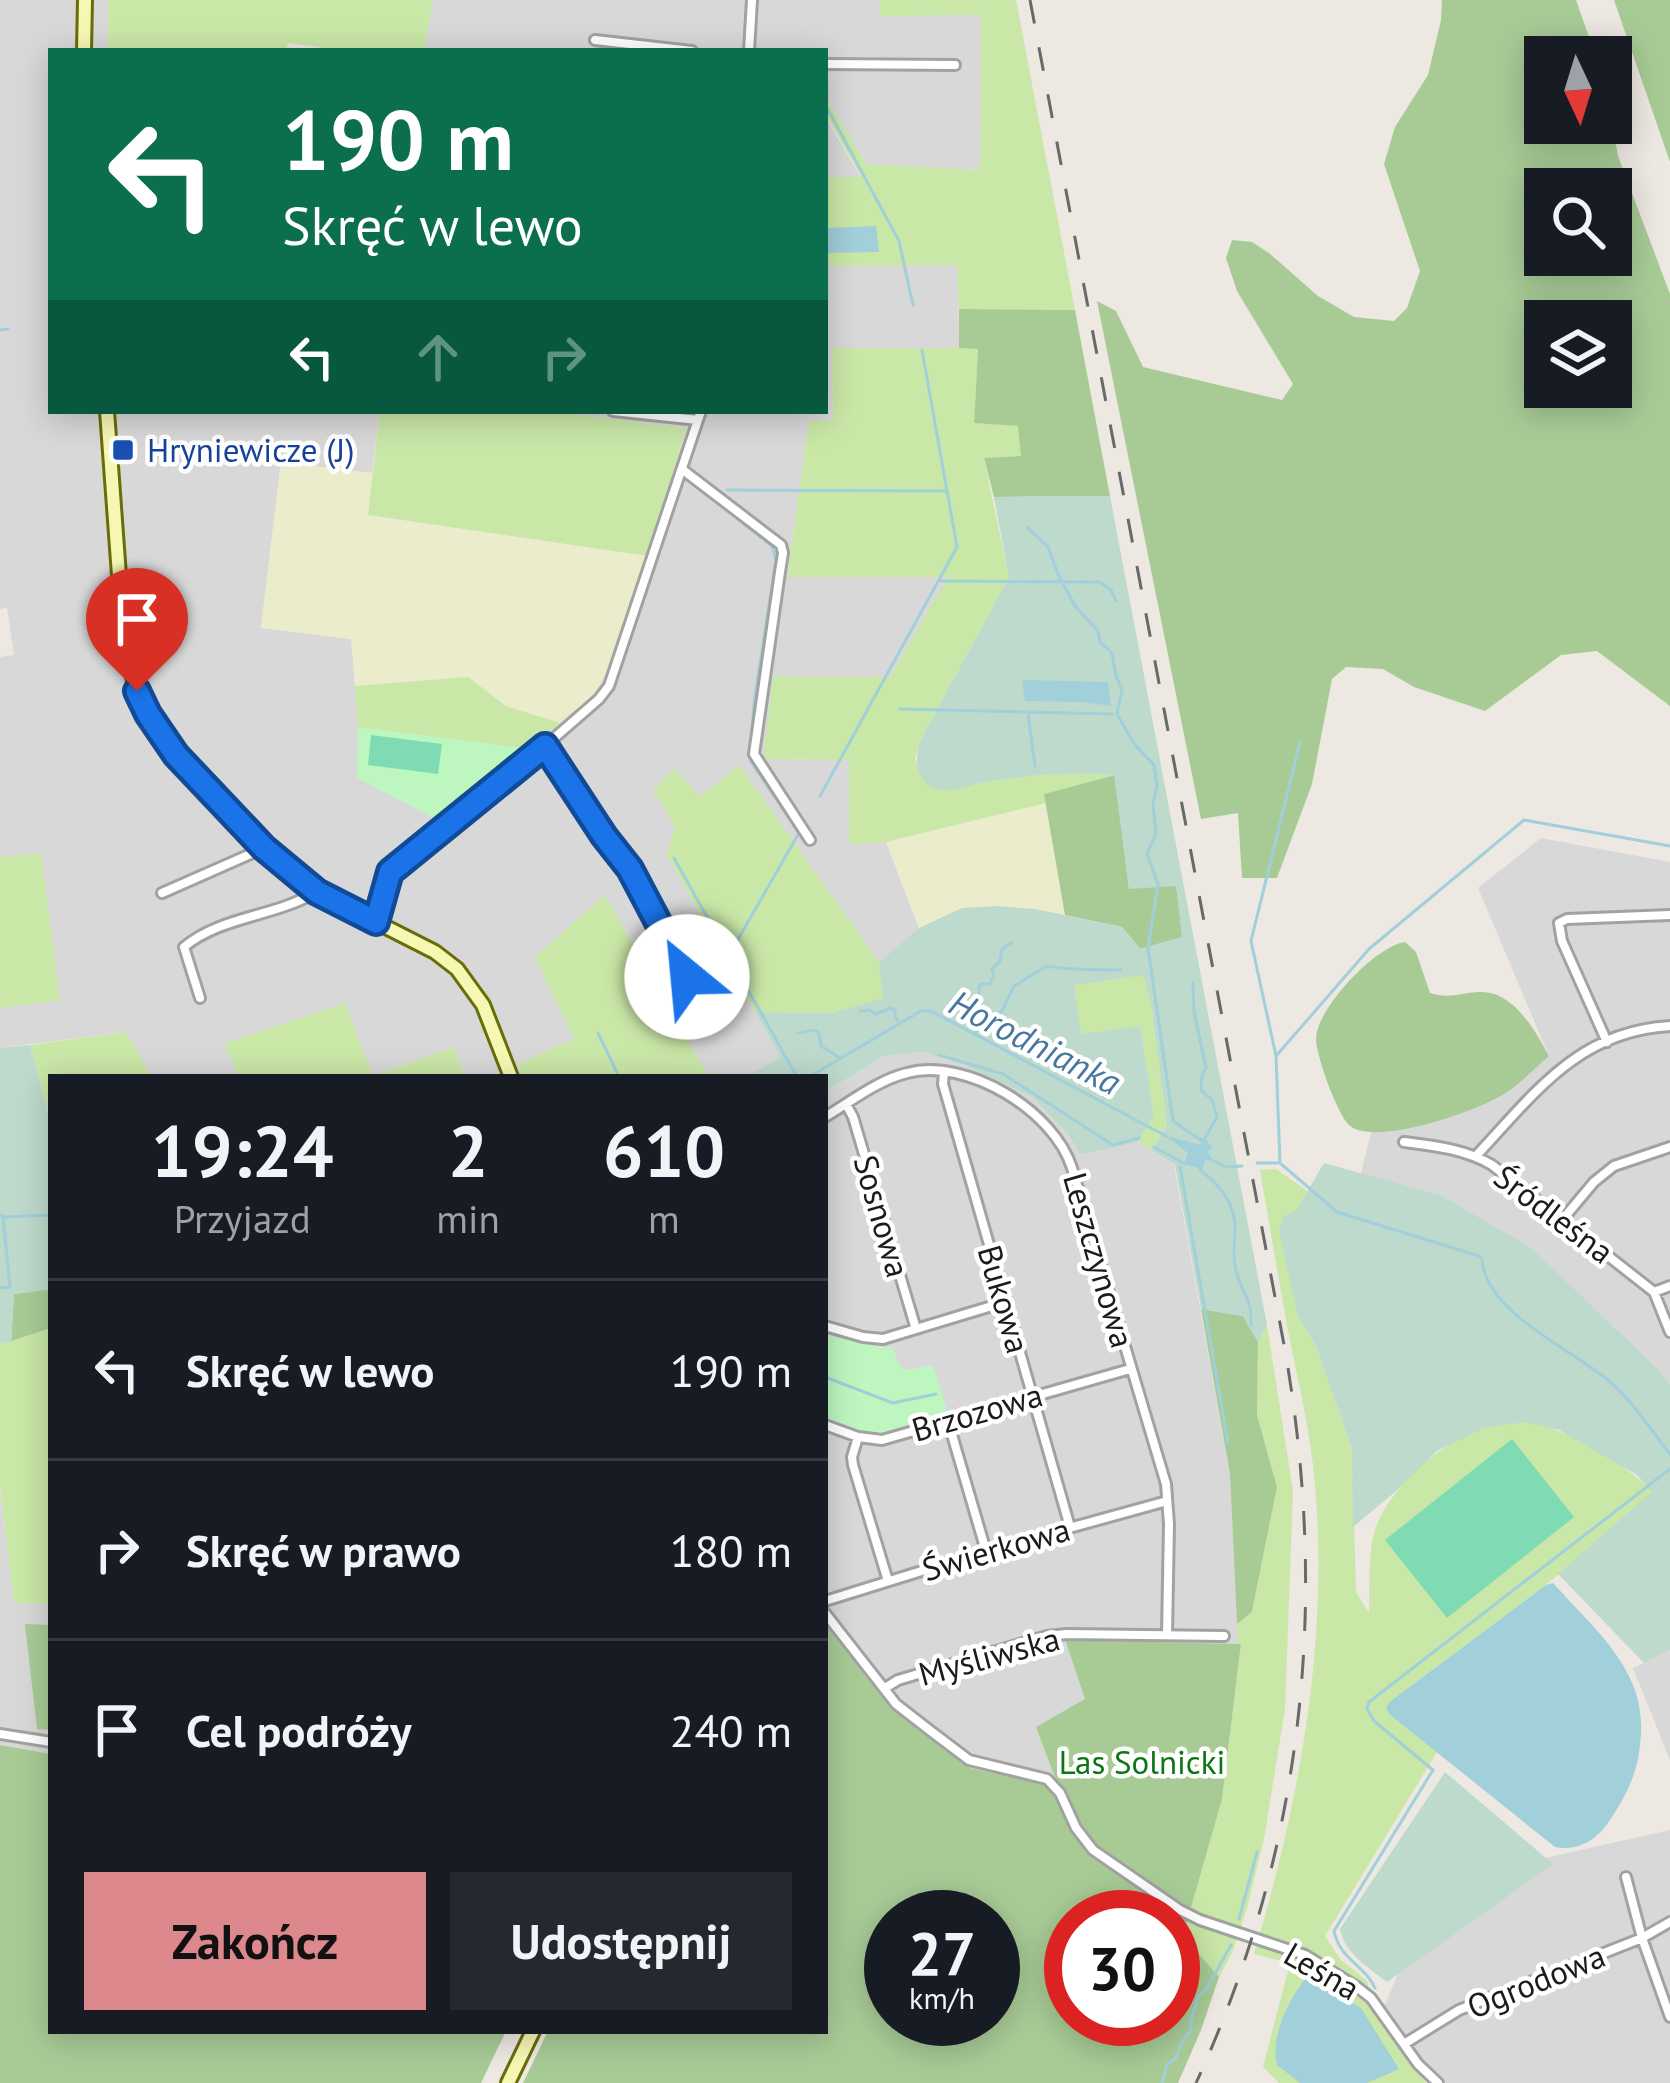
<!DOCTYPE html>
<html lang="pl">
<head>
<meta charset="utf-8">
<style>
  body { margin:0; font-family:"PT Sans",sans-serif; background:#242831; color:#f1f3f6; height:100vh; display:flex; flex-direction:column; font-size:45px; white-space:nowrap }
  * { box-sizing:border-box; margin:0 }
  p { font-size:39px; color:#9ea1a6 }
  .icon { flex:none; width:66px; height:66px; fill:none; stroke:currentColor; stroke-width:2; stroke-linecap:round; stroke-linejoin:round }
  .map { position:relative; flex:1; overflow:hidden }
  .side { position:absolute; left:48px; top:1074px; width:780px; height:960px; display:flex; flex-direction:column; background:#171b24; border-radius:0px; box-shadow:0 6px 30px #0003 }
  .side>* { flex:none }
  .top-card { position:absolute; left:48px; top:48px; width:780px; height:366px; border-radius:0px; box-shadow:0 6px 30px #0003; background:#0b6e4f; color:#fff; overflow:hidden }
  .needle { width:78px; rotate:176deg }
  .controls { position:absolute; left:1524px; top:36px; display:grid; gap:24px }
  .controls a { display:grid; place-items:center; width:108px; height:108px; border-radius:0px; background:#171b24; box-shadow:0 6px 30px #0003; font-size:60px }
  .speed { position:absolute; left:864px; top:1890px; display:flex; gap:24px; font-size:60px; font-weight:700; text-align:center }
  .speed>* { display:grid; place-content:center; width:156px; height:156px; border-radius:50%; background:#171b24; box-shadow:0 6px 30px #0003; line-height:1 }
  .speed small { font-size:30px; font-weight:400 }
  .speed .limit { border:18px solid #d22; background:#fff; color:#111 }
  .pin { position:absolute; display:grid; place-items:center; width:102px; height:102px; color:#fff; margin:-123px -51px; border-radius:50% 50% 50% 0; rotate:-45deg; box-shadow:0 0 12px #0007 }
  .pin .icon { rotate:45deg }
  .me { position:absolute; width:132px; margin:-66px; rotate:332deg; stroke-linejoin:round; filter:drop-shadow(0 0 9px #0008) }
  .turn { display:flex; align-items:center; gap:42px; height:252px; padding:0 36px; font-size:54px }
  .turn .icon { width:156px; height:156px; stroke-width:2.5 }
  .turn b { display:block; font-size:84px; line-height:102px }
  .lanes { display:flex; align-items:center; height:114px; padding:0 36px; background:#0003; justify-content:center; gap:60px; direction:ltr }
  .lanes .off { opacity:.35 }
  .eta { display:flex; justify-content:space-evenly; align-items:center; height:204px; text-align:center }
  .eta b { font-size:72px; font-weight:700; line-height:84px }
  .primary-button { display:flex; gap:24px; margin-top:auto; padding:24px 36px }
  .primary-button a { flex:1; height:138px; border-radius:0px; background:#dc888d; color:#111; font-size:48px; font-weight:700; line-height:138px; text-align:center }
  .primary-button a+a { background:#242831; color:#f1f3f6 }
  ul { padding:0; list-style:none }
  li { display:flex; align-items:center; gap:36px; height:180px; padding:0 36px; border-top:3px solid #363941 }
  li div { flex:1 }
  li b { display:block; font-size:45px }
  li em { font-style:normal }
  .map>svg:first-child { display:block }
</style>
</head>
<body>
<div class="map">
<svg width="1670" height="2083" viewBox="0 0 1670 2083">
  <rect width="100%" height="100%" fill="#ede8e1"/>
  <path fill="#d9d8d8" d="M0,0h108v51h-57v360h329l-8,62 -91,-10 -20,164 91,12 7,88 171,22 64,-55 16,-27 38,-111 38,-128 -138,-17h277v-145l133,-1 1,83 -127,1 1,72 -24,1 -22,154h162l-59,101 -127,82 86,1v84l37,-2 33,86 -40,34 -140,-197 -64,62 -8,28 113,202 -34,20h-37l-104,-181 -30,143 -57,25 5,13h-57l-13,-30 -80,29 -147,-33 12,34h-86l-27,-45 -125,16v-40l60,-8 -19,-146 -41,3v-200l14,-2 -7,-47 -7,1z
    M433,0h447v16l101,-2v156l-115,-6 -41,-69v-44h-401z
    M825,113l6,14 30,50 -36,1z
    M1541,838l129,24v536l-317,-193 18,-72 178,-77 -71,-168z
    M922,1052l42,13 68,32 36,37 12,21 58,-13 36,23 56,309 8,170 -173,-3 20,58 -24,89 -91,-20 -80,-61 -65,-83v-532l58,-36z
    M0,1485l14,118 37,1v150l-51,-9z
    M1670,1650v110l-37,-92z
    M1670,1830v253h-227l-61,-72 56,-129z"/>
  <path fill="#ebeccc" d="M281,462l91,11 -3,43 279,40 -38,111 -16,27 -34,29 -54,-17 -38,-29 -113,9 -4,-47 -90,-11z
    M1046,803l19,112 -30,-6 -38,-3 -35,2 -43,20 -33,-86z"/>
  <path fill="#c9e7a7" d="M108,0h325l-9,51h-75l-61,-8 -2,8h-178z
    M880,0h136l59,310 -116,-1 -2,-44 -132,1v-88l36,-2 -36,-63v-18l41,69 114,6 1,-155 -101,1z
    M832,348h146l-4,75 44,2 4,31 -38,3 25,118 -88,162 -6,19 6,18 25,14c61,-13 106,-19 169,-15l-70,19 1,9 -160,39 -37,2v-84l-86,-1 10,-83 117,1 58,-100h-161l22,-156 24,-1z
    M380,411h168l138,17 -38,128 -280,-41z
    M468,677l38,29 54,17 -30,26 -172,-22 -3,-41z
    M739,765l140,197 5,36 -52,15 -77,-1 -88,-157 8,-28 -22,-38 22,-20 25,28z
    M41,853l19,147 -60,8v-151z
    M605,895l104,182h-186l-5,-13 56,-25 -39,-82z
    M1145,974l6,30 16,121 -16,25 -13,-8 16,-27 -14,-89 -60,9 -6,-51z
    M345,1003l28,73 80,-29 13,30h-228l-13,-34z
    M126,1032l26,45h-101v47l-21,-79z
    M1276,1169l61,43 -39,105 18,29 36,103 4,143 13,21c1,-24 -1,-62 6,-83 19,-53 91,-112 150,-108 35,2 104,44 128,70l-107,93 -154,115 -3,14 48,38 -112,184 15,23 28,23 2,25 56,76h-147l-16,-16 27,-104 -36,-9c45,-151 75,-310 61,-469 -4,-49 -15,-96 -25,-144 -11,-57 -20,-114 -30,-171z
    M1267,1325l26,166 -8,218 -21,130 -18,73 -14,41 -13,24 -36,-40 39,-138 19,-154 -4,-1v-20l15,-12 25,-125 -20,-72 1,-73z
    M51,1328v276l-37,-1 -14,-119v-140z"/>
  <path fill="#a8cb96" fill-rule="evenodd" d="M1442,0h134l20,57h-51v66h66v-4l7,37 52,138v412l-73,-55 -36,4 -76,56 -71,-24 -31,-18 -37,-2 -14,12 -20,105 -35,94h-35l-4,-65 -37,6 -104,-518 19,10 27,56 139,33 11,-16 -56,-93 -11,-33 6,-18 20,2 17,11 49,43 36,21 40,4 13,-13 13,-37 -36,-107 11,-37 33,-52 13,-55zM1545,189h66v66h-66zM1545,321h66v66h-66z
    M1614,0h56v162z
    M959,309l116,1 35,186 -116,1 -10,-39 37,-2 -3,-30 -44,-3 4,-74 -19,-1z
    M1115,775l14,113 47,-3 7,52 -43,12 -18,-22 -57,-12 -21,-121z
    M1405,942l11,10 14,41c18,6 31,0 49,-1 34,-2 56,38 70,64 -14,12 -27,26 -42,36 -25,18 -134,56 -158,33 -12,-12 -32,-67 -33,-85 -1,-30 59,-94 89,-98z
    M51,1289v39l-40,13 3,-47z
    M1201,1309l42,7 15,26 -1,73 20,72 -25,125 -15,12 -7,-150z
    M25,1624l26,1v105l-14,-1z
    M825,1624l65,83 80,61 89,20 -23,-61 49,-28 -20,-59 176,4 -19,155 -39,137 36,41 -18,53 -23,53h-655l25,-52h277zM891,1917h102v102h-102zM1071,1917h102v102h-102z
    M0,1745l51,9v277h455l-25,52h-481z"/>
  <path fill="#bedacc" d="M1110,496l157,829 -9,17 -15,-26 -42,-7 -26,-144 -24,-15 16,-25 -16,-121 -7,-29 -70,10 7,49 59,-8 14,89 -16,27 -58,13 -12,-21 -36,-37 -68,-32 -42,-13 -39,4 -58,36v-15h-79l34,-20 -25,-45 77,1 51,-15 -4,-36 40,-34 43,-20 35,-2 38,3 87,18 18,22 42,-12 -6,-51 -47,3 -15,-114c-46,-3 -88,0 -133,8 -14,3 -34,11 -47,5 -21,-9 -19,-32 -13,-49l88,-162 -15,-80z
    M30,1045l21,79v165l-37,5 -3,47 -11,3v-296z
    M1324,1163l116,32 90,52 131,125 9,13v265l-26,13 -86,-89 94,-82 -15,-17 -78,-45 -35,-8 -40,6 -47,23 -42,41 -42,35 -1,-78 -36,-103 -18,-29 -19,-86 4,-14 13,-6z
    M1445,1772l108,92 -166,118c-19,-15 -42,-28 -47,-53z"/>
  <path fill="#bdf7bf" d="M358,727l172,22 -92,71 -81,-42z
    M825,1335l54,12h13l9,21 8,2 24,-5 15,48 -67,20 -23,-3 -33,-13z"/>
  <path fill="#7fdbb4" d="M371,735l71,9 -4,30 -70,-9z
    M1512,1439l62,78 -127,101 -62,-78z"/>
  <path fill="#a1cfda" d="M876,226l3,26 -54,1v-25z
    M1022,680l86,2 3,24 -28,-4 -58,-1z
    M1166,1136l35,9 -1,-7h5l7,9 -4,5 4,8h-7l-4,13 -3,-5 -14,-4 4,-11z
    M1553,1583c40,45 92,86 88,150 -2,37 -11,56 -31,87 -12,19 -32,32 -55,27l-166,-133 -3,-7 6,-7 154,-115z
    M1307,1976l54,32 38,61 -32,14h-67l-23,-18c-7,-30 12,-65 30,-89z"/>
  <g fill="none" stroke-linecap="round" stroke-linejoin="round">
    <path stroke="#a1cfda" stroke-width="3" d="M825,104l74,137 14,64
      M0,330l8,-1
      M727,490l220,1
      M1027,527l21,20 10,27 17,32 23,25 2,11 12,11 4,23 6,13 -5,25 17,30 20,21 3,20 -4,19 3,30 -9,20 11,30 -10,64 25,173 29,20
      M941,581l159,1 11,8 5,11
      M899,709l214,5
      M1028,714l7,52
      M820,796l137,-249 -35,-197
      M674,858l123,219
      M729,955l70,-122 -49,-73 4,-58 22,-142 -4,-14 -28,-22
      M1193,983l1,29 12,56 -4,7 -1,15 11,10 5,17 -12,21
      M860,1011l9,-1 7,4 15,-6 4,2v7l4,5
      M981,1015l-3,-16 2,-15h10l4,-8 -2,-7 8,-8 2,-12 10,-7
      M598,1033l21,44
      M798,1033l17,-3 4,3 2,13 19,12
      M975,1035l6,-20 7,-3 9,2 5,-3 12,-25 33,-20c25,5 48,3 74,4
      M939,1055l64,19 110,71 26,-7
      M1276,1056l-25,-115 49,-199
      M809,1077l112,-66h10l235,125
      M1154,1147l31,17
      M1212,1160l14,7 16,-1
      M1257,1163h23l57,49 142,44 3,4c5,54 90,89 127,121 23,19 42,49 61,73
      M1280,1163l-4,-107 93,-107 155,-129 146,26
      M1180,1167l48,276
      M1201,1171c19,14 36,34 34,62 -1,14 -2,24 1,38 6,24 16,25 15,54
      M0,1215l3,2 48,-2
      M0,1288l10,-1 -7,-70
      M825,1377l68,26 43,-9
      M1239,1919l18,-67
      M1375,1988c-10,-23 -35,-28 -41,-57l99,-161 -59,-49 -7,-12 2,-7 301,-233
      M1162,2083l5,-18 10,-8 3,-12 11,-15v-10l7,-23 9,-9 24,-43"/>
    <g stroke="#a2a2a2" stroke-width="14">
      <path id="street" d="M595,40l97,11
        M749,51l3,-51
        M825,64l130,1
        M613,411l85,9
        M683,470l98,75 2,8 -3,19 -26,182 56,86
        M545,746l59,90 26,33 76,144
        M162,893l102,-45
        M376,922l14,-50 155,-126 54,-47 10,-13 92,-275
        M200,998l-16,-51c37,-31 91,-30 132,-55
        M1607,1042l-45,-101 -3,-18 8,-4 103,-4
        M944,1071l-1,13 127,443
        M846,1104l7,13 63,212
        M825,1117c25,-15 53,-37 82,-44 60,-16 147,38 165,95l94,316 3,40 -2,111
        M1404,1142c31,4 61,7 88,23l162,127 16,40
        M1476,1156c58,-62 102,-125 194,-130
        M1563,1219l31,-37 20,-16 56,-19
        M1654,1292l16,-6
        M825,1326l38,11 20,2 122,-37
        M948,1421l38,130
        M825,1425l33,12 24,3 248,-71
        M858,1437l-6,20 1,8 35,116
        M825,1601l161,-50 181,-50
        M825,1613l71,91 36,28 37,28 78,19 13,14 16,35 17,22 87,60 20,10 105,35 52,32 14,11 47,66 20,19
        M885,1688l13,-8 149,-44 20,-2 157,2
        M0,1734l51,8
        M1626,1877l16,61 28,79
        M1404,2044l55,-34 183,-72 28,-16"/>
    </g>
    <g stroke="#676d07" stroke-width="18">
      <path id="secondary" d="M84,51l1,-51
        M107,411l17,233 13,47 22,40 37,46 96,96 25,19 118,60 22,17 26,36 28,72
        M508,2083l25,-52"/>
    </g>
    <use href="#street" stroke="#fff" stroke-width="8"/>
    <use href="#secondary" stroke="#f7f7b4" stroke-width="12"/>
    <path stroke="#696969" stroke-width="3" stroke-dasharray="24 24" stroke-linecap="butt" d="M1030,0l255,1350c44,253 19,498 -89,733"/>
  </g>
  <g fill="none" stroke-linecap="round" stroke-linejoin="round">
    <g stroke="#114b97" stroke-width="30">
      <path id="route" d="M137,691l11,23 28,41 88,93 53,44 59,30 14,-50 155,-126 59,90 26,33 57,108"/>
    </g>
    <use href="#route" stroke="#1a73e8" stroke-width="21"/>
  </g>
  <rect fill="#1a4fb4" stroke="#fff" stroke-width="4.5" x="111" y="438" width="24" height="24" rx="6"/>
  <g text-anchor="middle" stroke-width="9" stroke-linejoin="round" paint-order="stroke">
    <g font-size="33" fill="#164399" stroke="#fff" text-anchor="start">
      <text x="147" y="462">Hryniewicze (J)</text>
    </g>
    <g font-size="33" fill="#1b1b1b" stroke="#fff">
      <text transform="translate(1554 1214) rotate(37)" y="12">Śródleśna</text>
      <text transform="translate(882 1216) rotate(74)" y="12">Sosnowa</text>
      <text transform="translate(1099 1260) rotate(74)" y="12">Leszczynowa</text>
      <text transform="translate(1004 1299) rotate(74)" y="12">Bukowa</text>
      <text transform="translate(977 1412) rotate(-16)" y="12">Brzozowa</text>
      <text transform="translate(996 1549) rotate(-16)" y="12">Świerkowa</text>
      <text transform="translate(989 1656) rotate(-15)" y="12">Myśliwska</text>
      <text transform="translate(1322 1971) rotate(30)" y="12">Leśna</text>
      <text transform="translate(1536 1981) rotate(-22)" y="12">Ogrodowa</text>
    </g>
    <g font-size="33" fill="#0d7512" stroke="#fff">
      <text x="1142" y="1774">Las Solnicki</text>
    </g>
    <g font-size="36" font-style="italic" fill="#4878a0" stroke="#fff">
      <text transform="translate(1035 1042) rotate(27)" y="13">Horodnianka</text>
    </g>
  </g>
</svg>
<div class="controls">
<a><svg class="needle" viewBox="-14 -14 28 28"><path d="M0-13l5 13h-10z" fill="#e53935"/><path d="M0 13l5-13h-10z" fill="#9ea1a6"/></svg></a>
<a><svg class="icon" aria-label="search" viewBox="0 0 24 24"><circle cx="10" cy="10" r="6"/><path d="M15 15l6 6"/></svg></a>
<a><svg class="icon" aria-label="layers" viewBox="0 0 24 24"><path d="M12 4l9 5-9 5-9-5zM3 14l9 5 9-5"/></svg></a>
</div>
<div class="speed"><div>27<small>km/h</small></div><div class="limit">30</div></div>
<div class="pin" style="left:137px;top:691px;background:#d93025"><svg class="icon" aria-label="arrive" viewBox="0 0 24 24"><path d="M6 21V4h12l-3 4 3 4H6"/></svg></div>
<svg class="me" style="left:687px;top:977px" viewBox="-20 -20 40 40"><circle r="19" fill="#fff"/><path d="M0-13L10 11 0 6-10 11z" fill="#1a73e8"/></svg>
<div class="top-card">
<div class="turn"><svg class="icon" aria-label="left" viewBox="0 0 24 24"><path d="M17 20v-9H6M10 6l-5 5 5 5"/></svg><div><b>190 m</b>Skręć w lewo</div></div>
<div class="lanes"><svg class="icon" aria-label="left" viewBox="0 0 24 24"><path d="M17 20v-9H6M10 6l-5 5 5 5"/></svg><svg class="icon off" aria-label="ahead" viewBox="0 0 24 24"><path d="M12 20V5M6 11l6-6 6 6"/></svg><svg class="icon off" aria-label="right" viewBox="0 0 24 24"><path d="M7 20v-9h11M14 6l5 5-5 5"/></svg></div>
</div>
<section class="side">
<div class="eta">
<div><b>19:24</b><p>Przyjazd</p></div>
<div><b>2</b><p>min</p></div>
<div><b>610</b><p>m</p></div>
</div>
<ul>
<li><svg class="icon" aria-label="left" viewBox="0 0 24 24"><path d="M17 20v-9H6M10 6l-5 5 5 5"/></svg><div><b>Skręć w lewo</b></div><em>190 m</em></li>
<li><svg class="icon" aria-label="right" viewBox="0 0 24 24"><path d="M7 20v-9h11M14 6l5 5-5 5"/></svg><div><b>Skręć w prawo</b></div><em>180 m</em></li>
<li><svg class="icon" aria-label="arrive" viewBox="0 0 24 24"><path d="M6 21V4h12l-3 4 3 4H6"/></svg><div><b>Cel podróży</b></div><em>240 m</em></li>
</ul>
<div class="primary-button"><a>Zakończ</a><a>Udostępnij</a></div>
</section>
</div>
</body>
</html>
